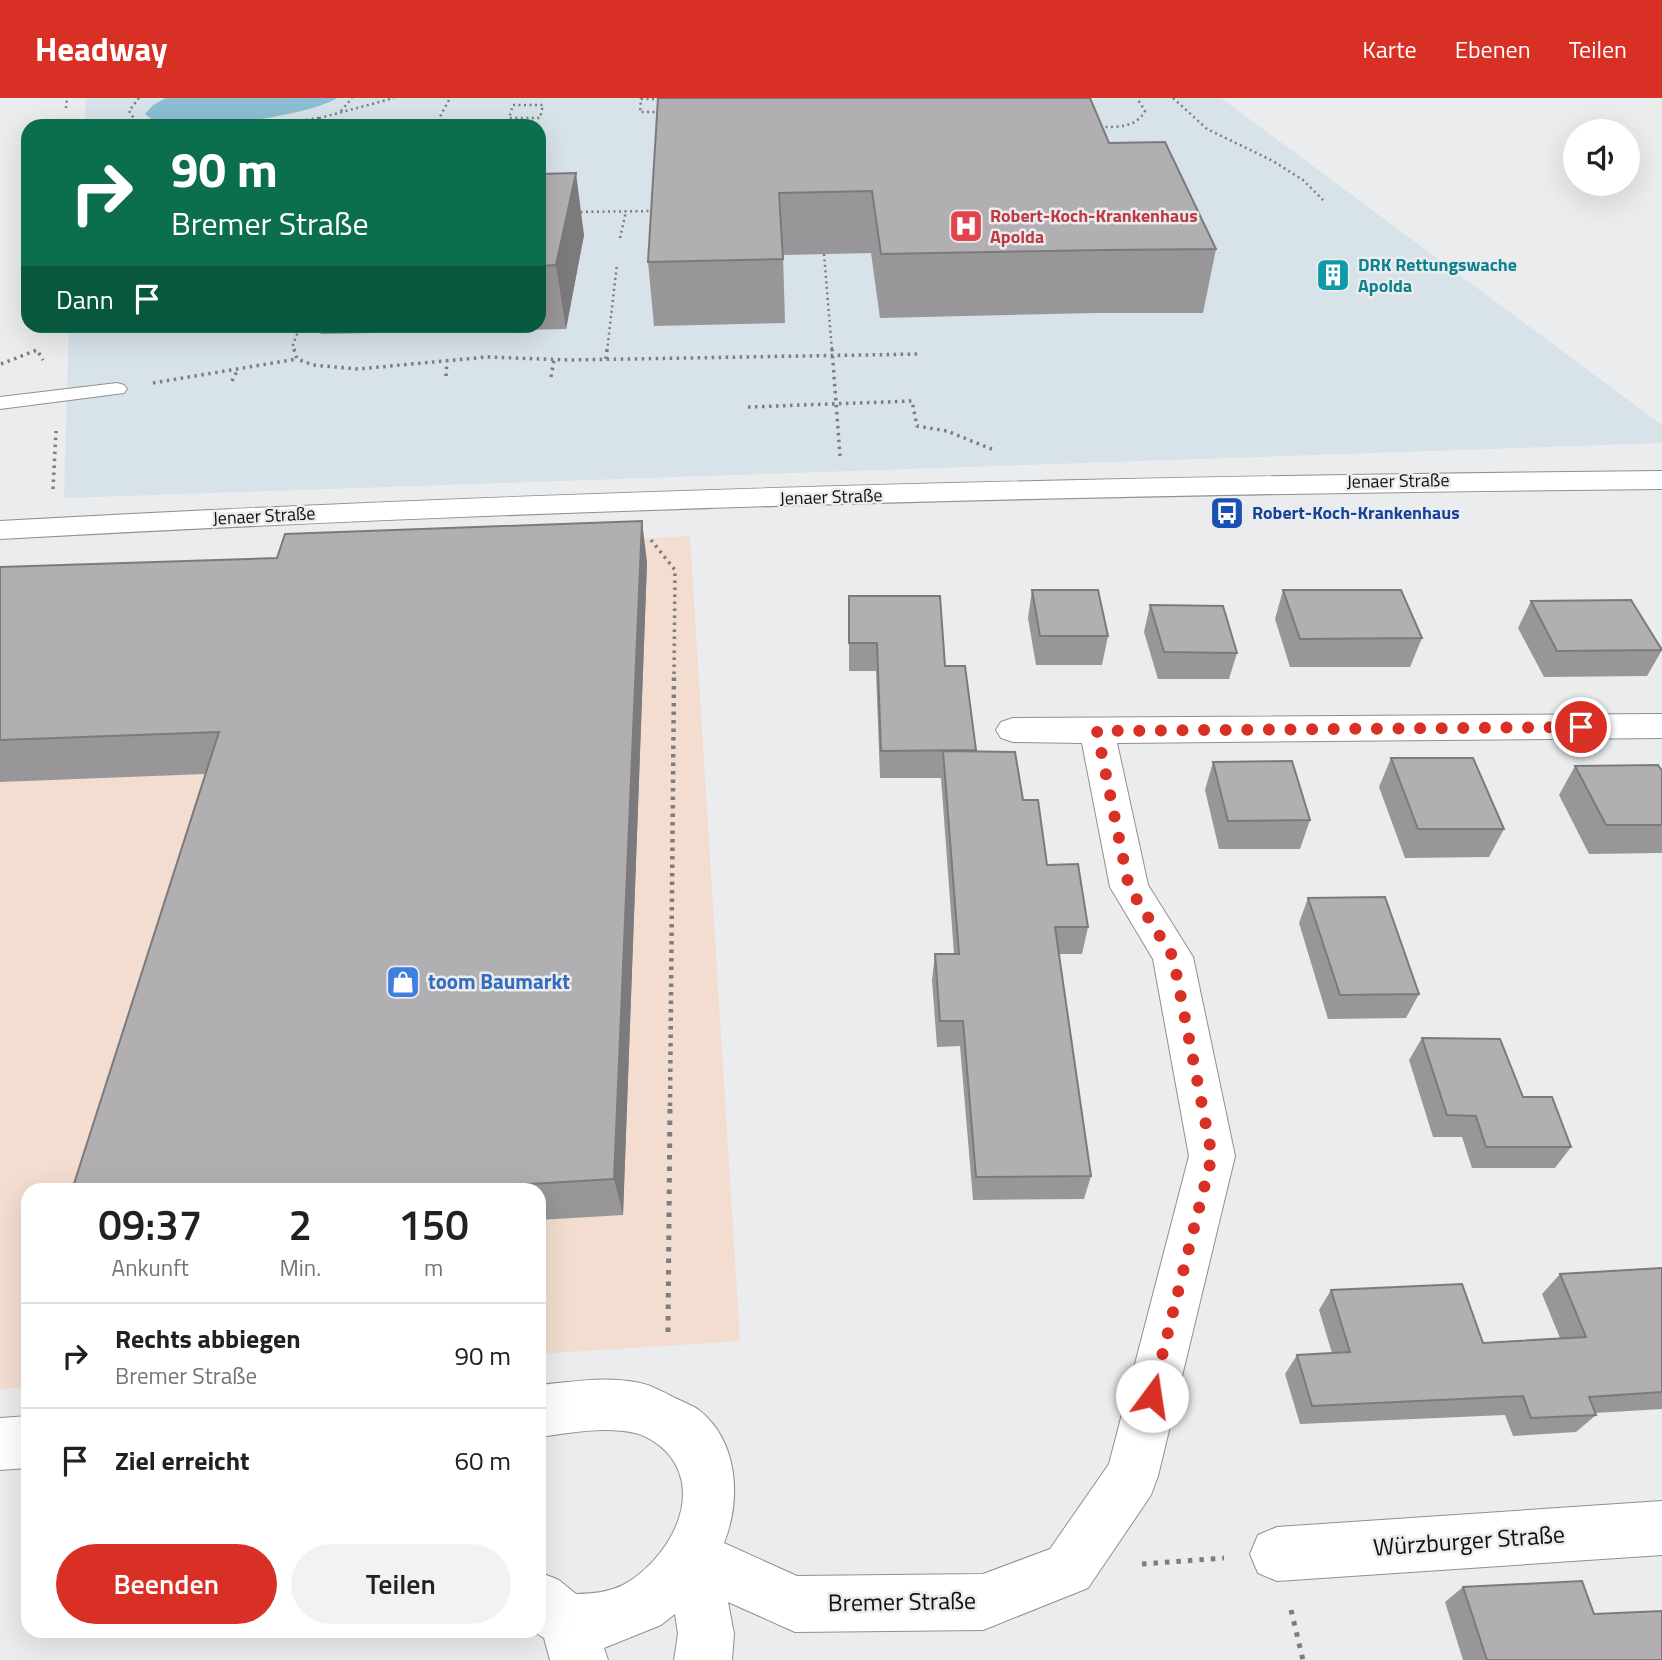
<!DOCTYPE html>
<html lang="de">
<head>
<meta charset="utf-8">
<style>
  body { margin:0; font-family:"Titillium Web",sans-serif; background:#f2f2f2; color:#202124; height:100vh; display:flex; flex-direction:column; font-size:26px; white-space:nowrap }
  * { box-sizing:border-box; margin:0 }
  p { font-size:23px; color:#757577 }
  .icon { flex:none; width:38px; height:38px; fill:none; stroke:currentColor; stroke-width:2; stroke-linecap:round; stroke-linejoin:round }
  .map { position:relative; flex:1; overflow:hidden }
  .details { position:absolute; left:21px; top:1085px; width:525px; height:455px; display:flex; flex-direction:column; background:#fff; border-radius:21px; box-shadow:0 7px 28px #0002 }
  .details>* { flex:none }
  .banner { position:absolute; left:21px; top:21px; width:525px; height:214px; border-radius:21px; box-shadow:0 7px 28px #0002; background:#0b6e4f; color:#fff; overflow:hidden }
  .tools { position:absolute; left:1563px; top:21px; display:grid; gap:14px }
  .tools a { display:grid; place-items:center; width:77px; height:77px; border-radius:50%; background:#fff; box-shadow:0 7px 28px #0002; font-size:35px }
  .pin { position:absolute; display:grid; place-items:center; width:60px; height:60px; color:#fff; margin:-30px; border:4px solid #fff; border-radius:50%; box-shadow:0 2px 7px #0007 }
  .me { position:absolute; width:77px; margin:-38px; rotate:14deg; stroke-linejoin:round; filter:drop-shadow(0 0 5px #0008) }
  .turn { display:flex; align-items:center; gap:24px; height:147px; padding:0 35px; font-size:32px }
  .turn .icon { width:91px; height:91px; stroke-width:2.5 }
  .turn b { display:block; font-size:49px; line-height:60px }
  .then { display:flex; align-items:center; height:66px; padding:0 35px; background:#0003; gap:14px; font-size:26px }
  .eta { display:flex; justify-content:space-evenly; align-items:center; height:119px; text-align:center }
  .eta b { font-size:42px; font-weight:600; line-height:49px }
  .primary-button { display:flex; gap:14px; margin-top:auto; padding:14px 35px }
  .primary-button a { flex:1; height:80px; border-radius:42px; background:#d93025; color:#fff; font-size:28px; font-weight:600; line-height:80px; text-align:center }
  .primary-button a+a { background:#f2f2f2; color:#202124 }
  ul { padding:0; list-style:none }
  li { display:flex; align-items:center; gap:21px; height:105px; padding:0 35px; border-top:2px solid #e0e0e0 }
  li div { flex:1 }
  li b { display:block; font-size:26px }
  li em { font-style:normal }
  header { display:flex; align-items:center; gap:42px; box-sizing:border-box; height:98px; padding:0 35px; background:#d93025; color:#fff }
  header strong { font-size:33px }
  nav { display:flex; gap:38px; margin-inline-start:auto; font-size:24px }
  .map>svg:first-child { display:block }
</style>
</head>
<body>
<header>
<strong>Headway</strong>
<nav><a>Karte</a><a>Ebenen</a><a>Teilen</a></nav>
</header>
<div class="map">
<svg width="1662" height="1562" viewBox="0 0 1662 1562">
  <rect width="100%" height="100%" fill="#eaecee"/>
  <path fill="#f3ddd0" d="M690,438l50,805 -201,13v-164h-511v197l-28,2v-815z"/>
  <path fill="#d8e2e9" d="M86,0h1135l441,327v18l-1598,55 5,-172h470v-200h-454z"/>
  <path fill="#8dbed3" d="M166,0h171c-27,18 -153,36 -183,23 -3,-2 -6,-5 -9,-7l8,-9z"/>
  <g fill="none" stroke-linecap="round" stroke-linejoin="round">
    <g stroke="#8e9092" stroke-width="2">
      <path id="service" d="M117,285l7,2 3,4 -3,4 -124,16v-12z"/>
    </g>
    <g stroke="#8e9092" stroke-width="2">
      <path id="minor" d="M1662,616v24l-545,5 31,142 45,72 42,199 -77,320 -7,19 -63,93 -105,42 -188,2 -67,-30 6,32 -2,26h-58l4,-26 -3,-20 -14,11 -57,23 4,12h-58l-6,-22 -11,-7h6v-59l20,8 17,14c15,0 33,-2 47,-9 42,-23 81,-85 47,-129 -8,-10 -22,-20 -35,-23 -30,-7 -65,0 -96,4v-52c31,-3 65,-9 96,-3 14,2 27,9 40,16 8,4 17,7 24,12 40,32 42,90 25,133l73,33 186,-2 67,-25 59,-85 80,-308 -36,-197 -43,-72 -28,-144 -69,-1 -12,-4 -5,-8 5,-8 12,-4z
        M28,1318v52l-28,2v-52z
        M1662,1403v54l-385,26 -19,-8 -8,-19 8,-19 19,-8z"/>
    </g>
    <g stroke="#8e9092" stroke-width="2">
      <path id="secondary" d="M1662,373v18c-554,5 -1109,19 -1662,50v-18c554,-31 1108,-45 1662,-50z"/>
    </g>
    <path stroke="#7c7d7f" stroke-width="2.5" stroke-dasharray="2 3.5" stroke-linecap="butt" d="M139,0l-10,13 10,15
      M1173,0l34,31 66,32 30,19 20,20
      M641,1h31l-1,13h-31z
      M513,7h30l-3,13h-31z
      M66,10l1,-10
      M341,13l11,-13
      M257,28l62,-8
      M311,28l9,-8 74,-20
      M435,28l15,-28
      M1100,29c17,0 36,1 45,-16l-8,-13
      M575,114l79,-1
      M620,140l6,-27
      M824,156l8,97
      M34,253h4
      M295,253l-2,-6 7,-19
      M607,253l10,-87"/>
    <path stroke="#7c7d7f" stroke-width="3.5" stroke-dasharray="2.5 4.5" stroke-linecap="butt" d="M294,251l3,10 16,6 45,4 129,-12 83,3 350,-6
      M832,251l8,107
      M606,261l1,-10
      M1,266l36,-14 6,10
      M446,278l1,-15
      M551,279l3,-17
      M232,283l6,-12
      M153,285l144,-24
      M748,309l164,-6 5,25 30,5 47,19
      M53,391l3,-58
      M651,442l24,30 -1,109"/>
    <path stroke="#7c7d7f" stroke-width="4.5" stroke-dasharray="3.5 5" stroke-linecap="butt" d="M670,1008l4,-429"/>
    <path stroke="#7c7d7f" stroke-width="5" stroke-dasharray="4.5 7" stroke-linecap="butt" d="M668,1234l2,-228
      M1142,1466l82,-6
      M1291,1512l12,50"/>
    <use href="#service" fill="#fff" fill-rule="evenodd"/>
    <use href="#minor" fill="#fff" fill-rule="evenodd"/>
    <use href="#secondary" fill="#fff" fill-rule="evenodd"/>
  </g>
  <path fill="#989698" d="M658,0l451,45 107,106 -13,64h-108l-215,5 -9,-65 -88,2 2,68 -131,3 -6,-64z
    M539,76l45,61 -18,94 -245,5 -3,-8h221z
    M647,464l-24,653 -84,5v-30h-467l133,-416 -205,8v-215z
    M1032,492l76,46 -6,29h-66l-8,-47z
    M1283,492l139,48 -12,29h-120l-15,-48z
    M849,498l96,70h20l11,86 47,48 24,65 41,62 -6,27h-23l32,222 -7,23 -111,1 -13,-154 -23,1 -5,-67 3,-26h19l-13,-176h-61l-4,-107h-27z
    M1531,503l131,49 -15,26 -103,1 -26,-49z
    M1150,507l87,48 -8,26h-71l-14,-47z
    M1391,660l113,71 -15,28 -84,1 -26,-71z
    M1213,664l97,58 -10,29h-81l-14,-59z
    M1575,668l87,5v82l-73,1 -30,-59z
    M1308,800l111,96 -13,24 -78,1 -29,-96z
    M1422,940l101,59 48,50 -16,21h-83l-10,-31h-29l-24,-77z
    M1662,1170v141l-67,4 1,2 -20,17 -63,4 -8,-21 -205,9 -15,-50 12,-19 35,-2 -13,-43 12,-20 152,53 77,-5 -18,-44 18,-20z
    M1463,1489l131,27 68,46h-199l-18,-58z"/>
  <path fill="#7c7a7c" d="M576,75l8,62 -18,94 -10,-64z
    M642,423l5,41 -24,653 -9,-36z"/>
  <path fill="#b1afb1" stroke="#7c7a7c" stroke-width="2" d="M658,0h432l19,45 56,-1 51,107 -112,1 -223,4 -9,-63 -93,2 4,66 -135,3z
    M576,75l-20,92 -17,1v-92z
    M642,423l-28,658 -189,11h-353l147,-458 -219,8v-173l277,-9 8,-24z
    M1032,492h66l10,46h-68z
    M1283,492h118l21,48 -122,1z
    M849,498h91l5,70h20l11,84 -95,1 -4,-108h-28z
    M1631,502l31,50 -105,1 -26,-50z
    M1150,507l73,1 14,47 -73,-1z
    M943,653l72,1 8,48h15l9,65 31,-1 10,63h-33l36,249 -115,1 -13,-156h-23l-5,-67h24z
    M1391,660h82l31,71h-86z
    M1292,663l18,59 -82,1 -15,-59z
    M1658,667l4,6v54h-56l-31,-59z
    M1385,799l34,97 -79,1 -32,-97z
    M1422,940l78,1 23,58h29l19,50h-85l-10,-31 -29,-1z
    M1662,1170v124l-73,5 7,18 -65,3 -8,-22 -211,10 -15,-51 53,-3 -19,-62 131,-6 21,59 103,-6 -26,-63z
    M1582,1483l12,33 68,-3v49h-175l-24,-73z"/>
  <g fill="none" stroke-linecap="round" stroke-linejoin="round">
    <path stroke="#d93025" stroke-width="12" stroke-dasharray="0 21.6" d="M1152,1298l60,-240 -39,-199 -44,-70 -32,-156 484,-4"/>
  </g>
  <defs>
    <g id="hospital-square" transform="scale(1.75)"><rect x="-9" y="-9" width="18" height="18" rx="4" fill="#e0444e" stroke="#eaecee"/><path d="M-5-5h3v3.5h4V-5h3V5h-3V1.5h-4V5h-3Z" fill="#fff"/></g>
    <g id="building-square" transform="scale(1.75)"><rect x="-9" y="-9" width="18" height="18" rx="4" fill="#0f9aa8" stroke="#eaecee"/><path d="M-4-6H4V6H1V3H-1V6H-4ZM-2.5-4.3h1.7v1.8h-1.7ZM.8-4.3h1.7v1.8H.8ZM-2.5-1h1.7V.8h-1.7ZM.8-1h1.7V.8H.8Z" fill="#fff"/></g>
    <g id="bus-square" transform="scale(1.75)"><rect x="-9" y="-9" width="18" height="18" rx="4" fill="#1a4fb4" stroke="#eaecee"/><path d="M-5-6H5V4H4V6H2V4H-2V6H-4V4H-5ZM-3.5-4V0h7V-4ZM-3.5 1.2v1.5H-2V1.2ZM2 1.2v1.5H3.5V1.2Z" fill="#fff"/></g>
    <g id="shop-square" transform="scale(1.75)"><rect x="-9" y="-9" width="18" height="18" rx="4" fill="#3f7fe0" stroke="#eaecee"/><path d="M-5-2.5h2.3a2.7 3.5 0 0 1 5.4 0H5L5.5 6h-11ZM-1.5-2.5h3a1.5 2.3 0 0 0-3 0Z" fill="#fff"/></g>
  </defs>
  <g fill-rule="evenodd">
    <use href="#hospital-square" x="966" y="128"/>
    <use href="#building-square" x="1333" y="177"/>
    <use href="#bus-square" x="1227" y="415"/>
    <use href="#shop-square" x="403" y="884"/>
  </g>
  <g text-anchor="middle" stroke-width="5" stroke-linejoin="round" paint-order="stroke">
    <g font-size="18" font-weight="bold" fill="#be3a42" stroke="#eaecee" text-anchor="start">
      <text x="990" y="124">Robert-Koch-Krankenhaus<tspan x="990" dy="21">Apolda</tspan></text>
    </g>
    <g font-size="18" font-weight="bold" fill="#0d838f" stroke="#eaecee" text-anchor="start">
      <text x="1358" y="173">DRK Rettungswache<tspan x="1358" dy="21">Apolda</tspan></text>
    </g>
    <g font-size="18" fill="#101112" stroke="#eaecee">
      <text transform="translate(1398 383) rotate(-1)" y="6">Jenaer Straße</text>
      <text transform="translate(831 399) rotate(-2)" y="6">Jenaer Straße</text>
      <text transform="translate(264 418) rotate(-3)" y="6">Jenaer Straße</text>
    </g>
    <g font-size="18" font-weight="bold" fill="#164399" stroke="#eaecee" text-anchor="start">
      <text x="1252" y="421">Robert-Koch-Krankenhaus</text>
    </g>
    <g font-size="21" font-weight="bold" fill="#366cbe" stroke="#eaecee" text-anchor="start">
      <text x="428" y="891">toom Baumarkt</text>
    </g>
    <g font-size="24" fill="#101112" stroke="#eaecee">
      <text transform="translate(1469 1443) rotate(-4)" y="8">Würzburger Straße</text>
      <text transform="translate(902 1504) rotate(-1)" y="8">Bremer Straße</text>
    </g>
  </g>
</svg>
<div class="tools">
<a><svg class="icon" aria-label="sound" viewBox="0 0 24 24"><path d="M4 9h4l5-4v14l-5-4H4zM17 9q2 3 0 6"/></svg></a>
</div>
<div class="pin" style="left:1581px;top:629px;background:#d93025"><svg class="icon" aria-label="arrive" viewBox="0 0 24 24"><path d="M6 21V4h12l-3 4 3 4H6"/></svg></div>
<svg class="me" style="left:1152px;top:1298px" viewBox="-20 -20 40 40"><circle r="19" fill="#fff"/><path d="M0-13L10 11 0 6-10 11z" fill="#d93025"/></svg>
<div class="banner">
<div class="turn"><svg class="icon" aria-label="right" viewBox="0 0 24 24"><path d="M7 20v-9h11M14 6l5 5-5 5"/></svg><div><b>90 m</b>Bremer Straße</div></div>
<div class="then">Dann<svg class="icon" aria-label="arrive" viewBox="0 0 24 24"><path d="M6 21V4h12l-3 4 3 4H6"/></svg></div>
</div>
<section class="details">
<div class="eta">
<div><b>09:37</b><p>Ankunft</p></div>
<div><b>2</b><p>Min.</p></div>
<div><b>150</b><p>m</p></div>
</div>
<ul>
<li><svg class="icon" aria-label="right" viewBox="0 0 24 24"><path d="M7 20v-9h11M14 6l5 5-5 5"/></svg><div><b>Rechts abbiegen</b><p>Bremer Straße</p></div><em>90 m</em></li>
<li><svg class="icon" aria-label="arrive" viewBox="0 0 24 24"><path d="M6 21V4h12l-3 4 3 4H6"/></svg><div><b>Ziel erreicht</b></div><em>60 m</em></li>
</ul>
<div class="primary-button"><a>Beenden</a><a>Teilen</a></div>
</section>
</div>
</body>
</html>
